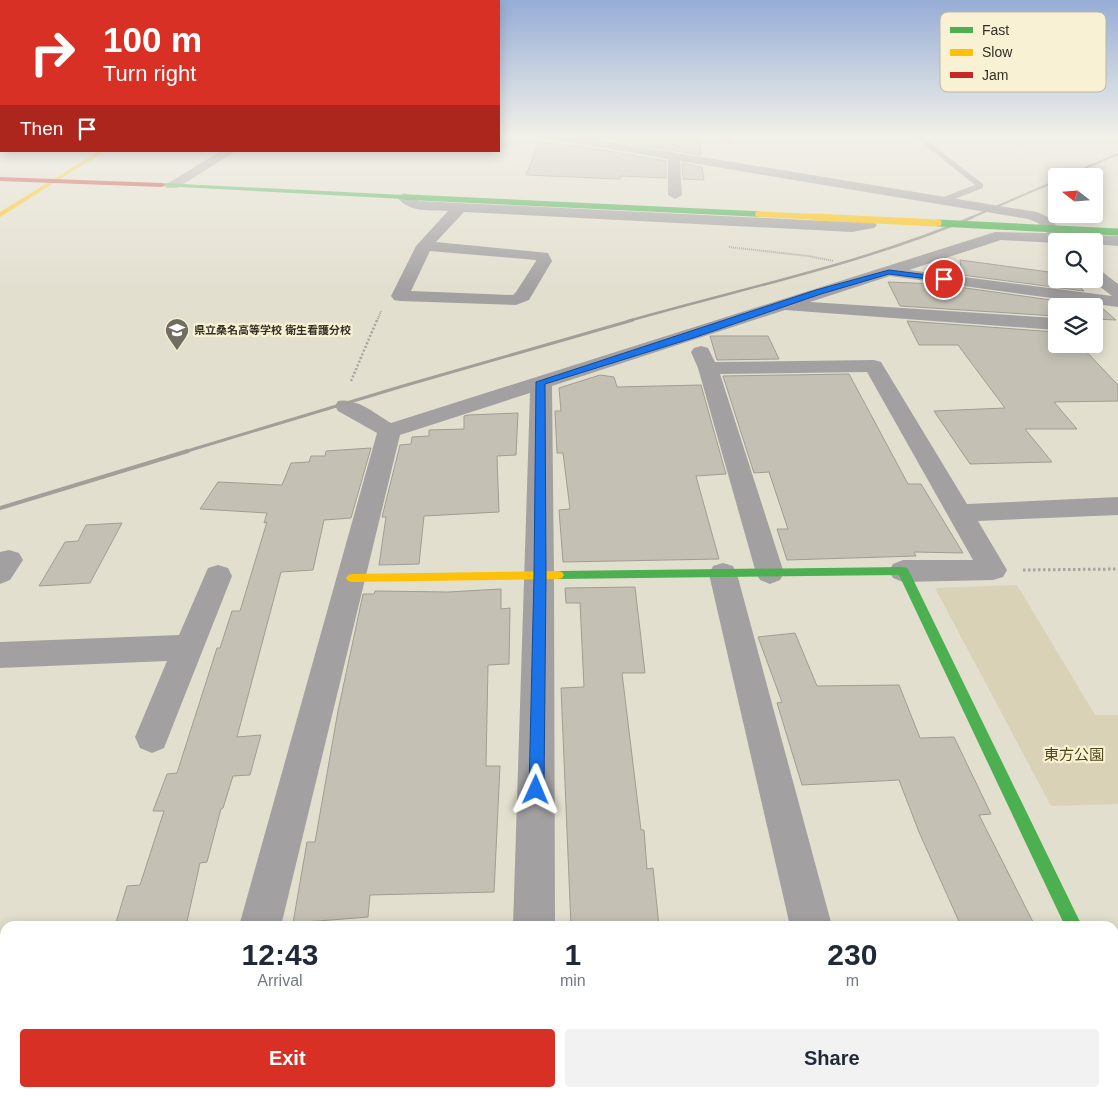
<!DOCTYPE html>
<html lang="en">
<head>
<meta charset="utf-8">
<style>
  body { margin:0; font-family:Arial,"Noto Sans JP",sans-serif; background:#f2f2f3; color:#1f2937; height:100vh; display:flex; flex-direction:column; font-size:19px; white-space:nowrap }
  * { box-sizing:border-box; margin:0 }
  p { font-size:16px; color:#747a83 }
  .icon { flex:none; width:28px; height:28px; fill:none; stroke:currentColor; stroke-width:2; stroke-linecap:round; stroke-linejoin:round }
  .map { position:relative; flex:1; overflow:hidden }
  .side { position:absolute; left:0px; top:921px; width:1119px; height:176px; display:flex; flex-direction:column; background:#fff; border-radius:15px 15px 0 0; box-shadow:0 2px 12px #0003 }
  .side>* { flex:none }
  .banner { position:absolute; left:0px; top:0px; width:500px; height:152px; box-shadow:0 2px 12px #0003; background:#d93025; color:#fff; overflow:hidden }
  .needle { width:32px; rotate:287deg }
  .fabs { position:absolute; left:1048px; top:168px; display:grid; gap:10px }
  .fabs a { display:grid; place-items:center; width:55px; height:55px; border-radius:5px; background:#fff; box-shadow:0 2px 12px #0003; font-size:25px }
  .pin { position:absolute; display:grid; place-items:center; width:42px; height:42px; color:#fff; margin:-21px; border:2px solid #fff; border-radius:50%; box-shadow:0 1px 5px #0007 }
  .me { position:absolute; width:55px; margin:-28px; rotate:1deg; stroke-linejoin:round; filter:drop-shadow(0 0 4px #0008) }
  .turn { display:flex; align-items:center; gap:18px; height:105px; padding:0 20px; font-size:22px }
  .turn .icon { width:65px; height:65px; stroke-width:2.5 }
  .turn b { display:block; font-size:35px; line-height:42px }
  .then { display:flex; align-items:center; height:48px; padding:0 20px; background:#0003; gap:10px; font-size:19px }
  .eta { display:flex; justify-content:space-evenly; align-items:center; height:85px; text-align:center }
  .eta b { font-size:30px; font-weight:800; line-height:35px }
  .button { display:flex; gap:10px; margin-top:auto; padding:10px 20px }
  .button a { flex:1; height:58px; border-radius:5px; background:#d93025; color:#fff; font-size:20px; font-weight:800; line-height:58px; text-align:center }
  .button a+a { background:#f2f2f3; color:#1f2937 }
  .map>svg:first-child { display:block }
</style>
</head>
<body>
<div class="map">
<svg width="1118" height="1097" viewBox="0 0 1118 1097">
  <rect width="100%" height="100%" fill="#e3dfcf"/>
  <path fill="#d9d2b6" d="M1017,585l78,130h23v89l-67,2 -116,-218z"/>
  <path fill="#c4c0b4" stroke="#a09d91" d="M621,136h78l2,19 -81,-13z
    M539,142l64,8 63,11v17l-45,-2 -1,3 -94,-4z
    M682,163l20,4 2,13 -21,-1z
    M960,260l96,13v6h15l13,12 -122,-16z
    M888,282l49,2 164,23 15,13 -22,-1v-13h-38v10l-156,-10z
    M907,321l149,11v12h23l39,41v16l-64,1 23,27h-52l27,33 -82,2 -36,-53 71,-3 -47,-63h-39z
    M710,336h58l11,23 -62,1z
    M849,374l59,110h13l42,69 -49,-1 2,4 -129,4 -10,-31h11l-19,-57 -15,1 -31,-97z
    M600,375l14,2 3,10 84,-2 25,89 -30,2 23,83 -156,3 -4,-52 11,-1 -7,-56h-6l-2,-42h6l-2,-23z
    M518,413l-2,42 -19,1 2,56 -75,4 -5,48 -40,1 7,-48h-4l18,-72 11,-1 1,-7 17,-1v-6l35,-1v-13l4,-1z
    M371,448l-20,70 -27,2 -11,50 -32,2 -44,165 24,-2 -11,40 -17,1 -10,32 -2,1 -14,53 -7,1 -14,63h-71l12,-40 13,-1 24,-74h-11l14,-37 10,-1 40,-125h3l12,-37h8l27,-89 -3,1 3,-10 -67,-4 18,-27 64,3 9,-22 18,-1 2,-6h14l1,-5z
    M122,523l-32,60 -51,3 26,-44 13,-1 8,-16z
    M635,587l10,86h-23l19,157h3l3,39 6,-1 6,58h-88l-10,-238 23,-1 -4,-84h-14l-1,-15z
    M501,589v20l9,-1 -1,56 -21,1 -2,101h14l-6,126 -124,3 -2,22 -75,6 14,-81h8l23,-131 25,-117h11l1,-3 73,1z
    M795,633l22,53 82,-1 21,53 34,-1 37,77 -12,1 56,111h-74l-42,-94 -20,-52 -97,5 -25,-82 5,-1 -24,-65z"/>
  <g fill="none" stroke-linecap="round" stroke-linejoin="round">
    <path stroke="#a7a49f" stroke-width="2" stroke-dasharray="1 1" stroke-linecap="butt" d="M729,247l79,9 26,5
      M377,321l4,-10"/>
    <path stroke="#a7a49f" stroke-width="2.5" stroke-dasharray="2 2" stroke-linecap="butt" d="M351,381l26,-61"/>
    <path stroke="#a7a49f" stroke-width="3" stroke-dasharray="2.5 2.5" stroke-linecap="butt" d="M1023,570l95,-1"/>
    <path fill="#a3a0a1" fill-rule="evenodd" d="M914,136h7l62,48v4l-39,15h-6v-4l37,-14z"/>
    <path fill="#a3a0a1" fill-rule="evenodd" d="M546,136h28l463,76 11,5 17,17 53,2v10l-24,-2v-3h-38v2l-55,-3 -92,30 203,26 -22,-17h4v-10l6,1 18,14v23l-228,-31 -80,26 246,16v12l-271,-20 -233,76 2,190 1,350h-42l17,-533 -130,42 -119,491h-42l138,-493 -39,-22 -3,-5 3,-5c18,-4 38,13 53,22l604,-191 52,1 -9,-10 -10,-4 -348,-58 2,34 -7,4 -7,-4v-36l-116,-20z
      M719,136h12l2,4 -2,3h-8z
      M221,151h15l-59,37h-10l-2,-3z
      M404,193l15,8 408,20 47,1 3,3 -3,3 -22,4 -388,-20 -28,30 112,11 4,8 -23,39 -13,5 -116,-4 -6,-1 -3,-4 25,-50 32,-35c-18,-1 -39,2 -51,-14zM430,251l106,9v1l-20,31 -3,3 -102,-4z
      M701,346l7,2 7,14 159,-2 7,2 86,142 151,-7v18l-140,6 29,49 -4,7 -10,3 -90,2 -10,-4 -4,-7 4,-7 10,-4h70l-106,-188 -147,2 64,199 -4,7 -10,4 -10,-4 -4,-7 -58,-205 -7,-16 3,-4z
      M9,550l10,3 4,7 -13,20 -10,4v-32z
      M723,563l10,3 4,8 95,352h-42l-81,-352 4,-8z
      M218,565l10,3 4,8 -68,172 -12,5 -12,-5 -5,-11 32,-76 -167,7v-26l179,-7 29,-67z
      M1114,986l4,2v52l-4,-2z
      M192,1092h48l-1,5h-48z
      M507,1092h48v5h-48z"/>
    <path fill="#4caf50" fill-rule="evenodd" d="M162,183l242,12 3,2 -3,2 -244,-13z
      M903,567l4,1 2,3 173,355h-17l-166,-351 -341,4 -4,-1 -2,-3 2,-3 4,-1z"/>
    <path fill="#ffc107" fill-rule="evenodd" d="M99,151h6l-105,66v-5z
      M558,571l4,1 2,3 -2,3 -4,1 -206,3 -4,-1 -2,-3 2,-3 4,-1z"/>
    <path fill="#c62828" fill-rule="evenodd" d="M0,177l162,6 3,2 -3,2 -162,-6z"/>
    <path stroke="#a29e98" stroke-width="2" d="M1067,176l51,-22
      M970,218l86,-37"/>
    <path stroke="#a29e98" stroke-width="2.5" d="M628,321c116,-33 234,-57 345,-104"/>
    <path stroke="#a29e98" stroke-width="3" d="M184,452l219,-66 230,-66"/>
    <path stroke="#a29e98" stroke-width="4" d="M0,508l188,-57"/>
    <path stroke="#4caf50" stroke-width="5.5" d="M404,197l354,17"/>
    <path stroke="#4caf50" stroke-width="7" d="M938,223l180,9"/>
    <path stroke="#ffc107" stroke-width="5.5" d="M758,214l81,4"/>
    <path stroke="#ffc107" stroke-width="7" d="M814,217l124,6"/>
  </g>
  <linearGradient id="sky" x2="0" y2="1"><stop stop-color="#97add6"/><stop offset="0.47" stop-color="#f2f1e9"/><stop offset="1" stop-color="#f2f1e9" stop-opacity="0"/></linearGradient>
  <rect width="1118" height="290" fill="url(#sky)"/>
  <path fill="#1a73e8" stroke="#114b97" d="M889,270l55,7 4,2 -4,2 -55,-7 -68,20 -125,43 -151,47 1,192 -2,214 -2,5 -6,2 -5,-2 -2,-5 5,-214 2,-194 280,-92z"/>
  <defs>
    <g id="school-pin" transform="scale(1.25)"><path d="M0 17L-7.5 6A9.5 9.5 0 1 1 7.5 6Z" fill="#716d60" stroke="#f8f1d4"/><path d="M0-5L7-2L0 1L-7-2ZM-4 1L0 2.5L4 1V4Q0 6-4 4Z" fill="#fff"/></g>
  </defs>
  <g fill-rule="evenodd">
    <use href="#school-pin" x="177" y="330"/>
  </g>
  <g text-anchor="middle" stroke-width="4.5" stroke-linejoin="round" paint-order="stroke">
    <g font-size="11" font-weight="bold" fill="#333025" stroke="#f8f1d4" text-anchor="start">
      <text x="194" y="334">県立桑名高等学校 衛生看護分校</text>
    </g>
    <g font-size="15" fill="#4f451a" stroke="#f8f1d4">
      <text x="1074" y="760">東方公園</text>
    </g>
  </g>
  <rect x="940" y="12" width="166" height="80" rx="8" fill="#f8f1d4" stroke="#bdb7a0" stroke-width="1"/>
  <rect x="950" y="27" width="23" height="6" fill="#4caf50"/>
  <rect x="950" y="49" width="23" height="7" fill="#ffc107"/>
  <rect x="950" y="72" width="23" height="6" fill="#c62828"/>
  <g font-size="14" fill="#333025">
    <text x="982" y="35">Fast</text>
    <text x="982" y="57">Slow</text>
    <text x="982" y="80">Jam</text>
  </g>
</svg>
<div class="fabs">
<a><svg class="needle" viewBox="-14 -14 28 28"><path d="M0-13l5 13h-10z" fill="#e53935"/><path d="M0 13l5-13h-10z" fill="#747a83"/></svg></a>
<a><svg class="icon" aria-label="search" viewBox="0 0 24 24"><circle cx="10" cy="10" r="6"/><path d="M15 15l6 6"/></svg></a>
<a><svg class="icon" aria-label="layers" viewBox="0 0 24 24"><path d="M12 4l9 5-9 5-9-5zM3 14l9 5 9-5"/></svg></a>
</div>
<div class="pin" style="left:944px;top:279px;background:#d93025"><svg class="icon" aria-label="arrive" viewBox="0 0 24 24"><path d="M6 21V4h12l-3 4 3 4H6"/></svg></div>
<svg class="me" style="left:536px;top:790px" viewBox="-20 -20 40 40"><path d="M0-17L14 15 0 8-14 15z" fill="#1a73e8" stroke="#fff" stroke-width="4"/></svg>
<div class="banner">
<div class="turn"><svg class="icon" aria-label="right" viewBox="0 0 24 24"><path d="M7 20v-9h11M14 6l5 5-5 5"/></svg><div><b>100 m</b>Turn right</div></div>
<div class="then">Then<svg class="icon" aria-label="arrive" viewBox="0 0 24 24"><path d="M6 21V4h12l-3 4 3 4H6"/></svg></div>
</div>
<section class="side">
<div class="eta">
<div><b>12:43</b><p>Arrival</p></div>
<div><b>1</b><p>min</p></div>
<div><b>230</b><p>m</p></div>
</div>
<div class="button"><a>Exit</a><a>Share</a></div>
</section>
</div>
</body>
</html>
